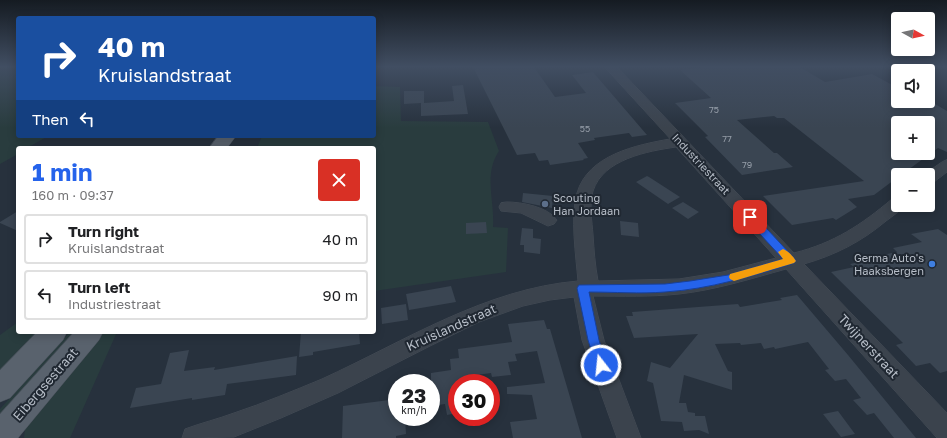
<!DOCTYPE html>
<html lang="en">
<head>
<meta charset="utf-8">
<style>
  body { margin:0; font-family:"Golos Text",sans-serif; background:#f6f6f6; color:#202124; height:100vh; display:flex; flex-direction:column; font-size:15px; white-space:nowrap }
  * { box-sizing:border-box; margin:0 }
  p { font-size:13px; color:#757577 }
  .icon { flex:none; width:22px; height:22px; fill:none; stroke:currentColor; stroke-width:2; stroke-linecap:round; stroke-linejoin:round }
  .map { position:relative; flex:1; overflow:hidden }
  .details { position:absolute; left:16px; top:146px; width:360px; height:188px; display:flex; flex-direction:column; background:#fff; border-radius:4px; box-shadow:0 2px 10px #0003 }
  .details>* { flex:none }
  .hud { position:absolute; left:16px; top:16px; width:360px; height:122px; border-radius:4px; box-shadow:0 2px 10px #0003; background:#1a4fa0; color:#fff; overflow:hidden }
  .needle { width:26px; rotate:98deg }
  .buttons { position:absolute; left:891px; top:12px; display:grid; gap:8px }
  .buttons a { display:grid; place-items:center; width:44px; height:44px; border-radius:4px; background:#fff; box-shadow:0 2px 10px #0003; font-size:20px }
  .speed { position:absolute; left:388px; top:374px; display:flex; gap:8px; font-size:20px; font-weight:700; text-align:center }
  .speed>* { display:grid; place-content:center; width:52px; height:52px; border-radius:50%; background:#fff; box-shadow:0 2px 10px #0003; line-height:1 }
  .speed small { font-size:10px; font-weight:400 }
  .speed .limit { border:6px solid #d22; background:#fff; color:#111 }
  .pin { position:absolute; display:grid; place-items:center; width:34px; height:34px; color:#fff; margin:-17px; border-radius:8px; box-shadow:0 2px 6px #0006 }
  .me { position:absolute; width:44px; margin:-22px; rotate:344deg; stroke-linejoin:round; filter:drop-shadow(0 0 3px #0008) }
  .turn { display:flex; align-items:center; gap:14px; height:84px; padding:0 16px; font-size:18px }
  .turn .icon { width:52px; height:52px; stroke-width:2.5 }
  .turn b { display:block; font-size:28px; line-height:34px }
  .then { display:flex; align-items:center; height:38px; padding:0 16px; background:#0003; gap:8px; font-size:15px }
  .round { display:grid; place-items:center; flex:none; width:42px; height:42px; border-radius:4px; background:#f6f6f6 }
  .head { display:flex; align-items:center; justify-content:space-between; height:68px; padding:0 16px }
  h1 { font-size:24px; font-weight:700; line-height:30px; color:#2563eb }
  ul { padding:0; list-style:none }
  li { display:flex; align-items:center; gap:12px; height:50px; margin:0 8px 6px; padding:0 8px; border:2px solid #e0e0e0; border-radius:4px }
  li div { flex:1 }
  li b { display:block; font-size:15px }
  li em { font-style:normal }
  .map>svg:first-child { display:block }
</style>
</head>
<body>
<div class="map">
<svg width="947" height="438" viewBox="0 0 947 438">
  <rect width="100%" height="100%" fill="#27313d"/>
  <path fill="#293c3e" d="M0,67h18v69h30l-21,12h-9v6l-18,10z
    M374,86l26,1 1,34 87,1 11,29c-16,24 -4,50 -6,76l15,1 -2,44 -132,19v-143h-117l5,-12h112z
    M18,322v10h28l-46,48v-45z
    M70,332h10l-80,94v-17z
    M99,332h18l-47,106h-46l2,-18z"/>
  <path fill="#3a4552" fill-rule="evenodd" d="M473,67h61l21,30 31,-4 -14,-18 21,-3 54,63 -15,2 -3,-4 -35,5 1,2 -17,3 10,15 -5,1 1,1 -34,5 -2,-5 -9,1 -4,-8 -18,2z
    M707,67h93l25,15 47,-8 26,14v13h32l17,10v41l-9,-4 -37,27h-3v2l-24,18 -26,4 9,8 -21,13 -3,-2 -41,7 -29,-29 101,-15 -80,-63h-7l-3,-2 -37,4 37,33h3l16,14 -51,8 -37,-38 3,-1 -33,-33 36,-5 -31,-28zM898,123h30v30h-30z
    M463,85l5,29 -47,2v-13l-17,1v-13h20v12l30,-2 -2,-15z
    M647,176l2,1 31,20 -12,7 -32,-22z
    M523,193l30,3 -1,12 -30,-6z
    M683,202l16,10 -11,7 -16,-11z
    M18,211v20l-18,-8v-1z
    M620,221l18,2 1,14 -18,-2z
    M486,222l1,11 -21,1v-11z
    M522,228l11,1v9l8,1 -1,15 -16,-2v-7h-4z
    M938,229l9,6v136l-7,2 -10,-10 -14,3 -20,-21 7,-2 -72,-71 23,-5 -4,-3 24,-5 -2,-2 25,-5 -4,-4 29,-6 -11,-8z
    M451,286l5,16 -47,8 -3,-16z
    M797,295l51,60 68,83h-22l-20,-25 -7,2 -14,-15 8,-2 -15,-19 -11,2 -10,-11 4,-1 -21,-27 -33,7 -1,-2 -10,2 -3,-6 -20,2 -1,-2 -25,1 13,27 4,1v18l-48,-15 -5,28h7l2,9 7,1v3h10l4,18 -10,-4 -15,1 -2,-9 -21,-1 -8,-38 -6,-2 4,-19 19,6 28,-34 -64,4 -8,-22h7l-1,-4 106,-8 2,3 42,-7 -2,-2z
    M406,304l2,16 -26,4 -1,-16z
    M544,320l3,9h3l32,109h-69l-3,-16 27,-3 -5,-24 -25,-1v-7l38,-4 -8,-32 -22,3 2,7 -9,1 3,13 -19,2 -1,-4 -29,4 1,6h-6v30l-10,2 -2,-11 -14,2v-33l20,-3 -1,-11 9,-1 -1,-9 54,-7 -4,-18z
    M301,332h58l1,12 -47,8v3l-14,2z
    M189,350l-5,21 31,-4 -1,3 83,-14 -1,19 -69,9 -2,11 -33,5v-2l-62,10 6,-20 25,-4 9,-31z
    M397,399v18h8l1,17 -10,2v2h-54l1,-32z
    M838,411l17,23 -14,3 -18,-23z"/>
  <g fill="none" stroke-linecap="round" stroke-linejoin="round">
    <g stroke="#444c56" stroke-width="1">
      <path id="minor" d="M605,67h12l177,186c40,-10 67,-28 98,-54l6,-1v7h7c-5,6 -12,11 -19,16 -25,21 -51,34 -82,43l143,149v25h-10l-151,-169c-36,10 -71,21 -107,25 -28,3 -57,2 -86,2l11,44 37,98h-24l-35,-98 -8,-43 -24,3 -27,6 -44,16 -49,24 -92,47 -57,25 -47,19 -52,1 3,-9c16,-6 33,-10 49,-16 30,-10 59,-22 88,-34 83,-38 163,-90 256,-98 -2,-24 -8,-65 -1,-88 11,-38 59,-48 93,-54zM676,147l100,111 -53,14 -44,7 -81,2c-3,-16 -4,-31 -5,-46 -1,-14 -4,-30 0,-44 10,-32 55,-40 83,-44z
        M947,160v12l-13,10 -6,2v-9h-5l19,-13z
        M507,202c15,0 41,5 50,18l-3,4 -6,2 -27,-13 -20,-2 -2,-4 2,-4z"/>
    </g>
    <g stroke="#444c56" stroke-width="1">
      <path id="major" d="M218,136h18l-9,12h-18z
        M37,332h30l-4,8 -53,58 -10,4v-32z
        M74,332h29l-4,8 -81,98h-18v-24z"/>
    </g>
    <use href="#minor" fill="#3b434d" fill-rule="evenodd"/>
    <use href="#major" fill="#59626d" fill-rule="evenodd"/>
  </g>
  <linearGradient id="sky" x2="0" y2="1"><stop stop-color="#151b22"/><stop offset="0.52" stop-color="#414e62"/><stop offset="1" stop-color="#414e62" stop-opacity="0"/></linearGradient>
  <rect width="947" height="128" fill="url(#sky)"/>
  <path fill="#2563eb" stroke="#184099" d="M750,214l4,1 40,43 2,3 -2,2c-42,13 -84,26 -129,29 -25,2 -51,0 -76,0l10,48 8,25 -2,4 -4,2 -4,-2 -9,-29 -11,-52 2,-3 86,-1 25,-3 38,-6 55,-16 -36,-39 -1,-3 1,-2z"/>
  <path fill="#f59e0b" d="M783,249c5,2 10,7 13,12l-2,2 -60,18 -4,-2 -1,-2 1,-3 53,-15 -5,-7z"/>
  <circle fill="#5c6f8a" stroke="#202832" stroke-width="1.5" cx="545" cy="204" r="4"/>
  <circle fill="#3f7fe0" stroke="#202832" stroke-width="1.5" cx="932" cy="264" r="4"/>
  <g text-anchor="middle" stroke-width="4" stroke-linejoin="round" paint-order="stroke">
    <g font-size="9" fill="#969ea9">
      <text x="714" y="113">75</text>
      <text x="585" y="132">55</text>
      <text x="727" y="142">77</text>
      <text x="747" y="168">79</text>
    </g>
    <g font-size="11" fill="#b7bec8" stroke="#202832">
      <text transform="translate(701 164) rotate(47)" y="4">Industriestraat</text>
    </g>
    <g font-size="11" fill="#b7bec8" stroke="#202832" text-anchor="start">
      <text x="553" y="202">Scouting<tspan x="553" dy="13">Han Jordaan</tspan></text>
      <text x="924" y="262" text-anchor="end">Germa Auto's<tspan x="924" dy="13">Haaksbergen</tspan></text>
    </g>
    <g font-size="13" fill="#b7bec8" stroke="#202832">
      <text transform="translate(451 327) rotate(-24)" y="5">Kruislandstraat</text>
      <text transform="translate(869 346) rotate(47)" y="5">Twijnerstraat</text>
      <text transform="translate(45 384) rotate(-49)" y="5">Eibergsestraat</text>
    </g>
  </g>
</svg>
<div class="buttons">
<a><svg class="needle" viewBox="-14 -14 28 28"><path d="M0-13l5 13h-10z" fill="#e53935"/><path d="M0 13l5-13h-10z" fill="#757577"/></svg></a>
<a><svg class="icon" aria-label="sound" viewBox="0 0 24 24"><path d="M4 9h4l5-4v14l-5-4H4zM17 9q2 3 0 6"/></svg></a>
<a>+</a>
<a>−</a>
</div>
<div class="speed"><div>23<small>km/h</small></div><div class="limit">30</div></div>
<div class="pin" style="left:750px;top:217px;background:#d93025"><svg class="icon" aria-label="arrive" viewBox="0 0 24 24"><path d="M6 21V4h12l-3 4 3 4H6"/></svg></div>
<svg class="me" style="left:601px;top:365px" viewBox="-20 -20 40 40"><circle r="17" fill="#2563eb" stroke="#fff" stroke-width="3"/><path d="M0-11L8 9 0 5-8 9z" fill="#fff"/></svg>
<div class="hud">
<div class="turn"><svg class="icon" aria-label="right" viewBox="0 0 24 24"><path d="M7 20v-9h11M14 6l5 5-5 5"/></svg><div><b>40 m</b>Kruislandstraat</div></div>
<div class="then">Then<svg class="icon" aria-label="left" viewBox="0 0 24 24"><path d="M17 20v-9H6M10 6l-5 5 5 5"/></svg></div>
</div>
<section class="details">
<div class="head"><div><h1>1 min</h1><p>160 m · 09:37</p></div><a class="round" style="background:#d93025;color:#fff"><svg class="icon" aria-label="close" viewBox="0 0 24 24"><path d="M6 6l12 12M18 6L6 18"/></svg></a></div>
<ul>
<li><svg class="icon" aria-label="right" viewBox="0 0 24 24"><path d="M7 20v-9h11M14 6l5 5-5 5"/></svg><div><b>Turn right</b><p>Kruislandstraat</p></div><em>40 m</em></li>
<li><svg class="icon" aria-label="left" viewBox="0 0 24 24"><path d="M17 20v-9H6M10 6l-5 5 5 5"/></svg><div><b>Turn left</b><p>Industriestraat</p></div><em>90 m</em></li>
</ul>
</section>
</div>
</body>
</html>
